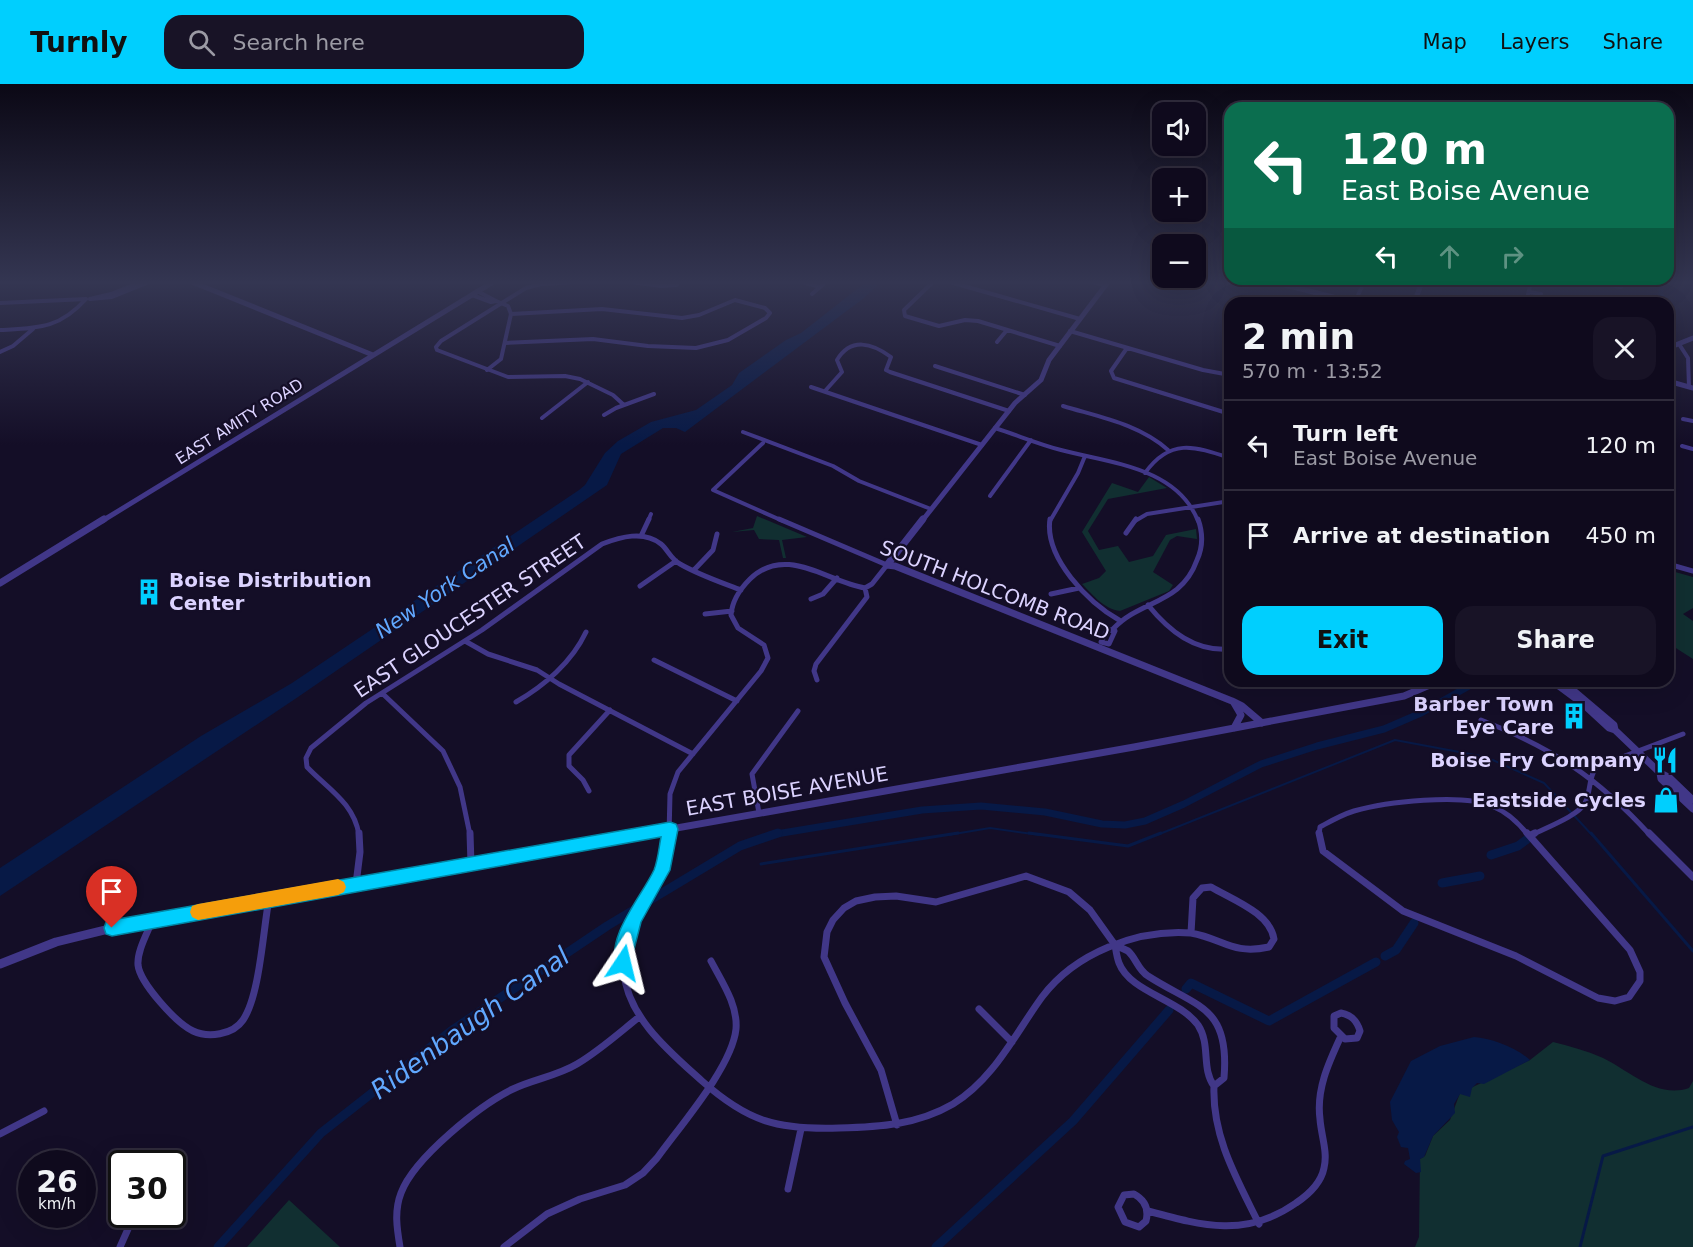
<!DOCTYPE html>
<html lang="en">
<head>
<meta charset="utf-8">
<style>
  body { margin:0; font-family:"DejaVu Sans",sans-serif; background:#181326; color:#f1f3f6; height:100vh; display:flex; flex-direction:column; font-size:22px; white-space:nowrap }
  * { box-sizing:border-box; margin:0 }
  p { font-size:20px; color:#9b9aa4 }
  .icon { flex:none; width:33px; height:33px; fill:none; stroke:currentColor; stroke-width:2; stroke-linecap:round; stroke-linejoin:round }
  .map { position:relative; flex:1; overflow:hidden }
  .side { position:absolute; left:1224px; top:213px; width:450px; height:390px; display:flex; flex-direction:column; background:#0f0a1d; border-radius:18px; box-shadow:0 6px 24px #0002,0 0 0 2px #2f2b3b }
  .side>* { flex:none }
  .banner { position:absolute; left:1224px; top:18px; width:450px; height:183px; border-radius:18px; box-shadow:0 6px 24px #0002,0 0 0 2px #2f2b3b; background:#0b6e4f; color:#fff; overflow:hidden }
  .buttons { position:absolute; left:1152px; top:18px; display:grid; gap:12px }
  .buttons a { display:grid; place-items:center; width:54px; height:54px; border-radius:12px; background:#0f0a1d; box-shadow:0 6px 24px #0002,0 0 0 2px #2f2b3b; font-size:30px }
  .speed { position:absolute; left:18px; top:1066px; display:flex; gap:12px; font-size:30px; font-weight:700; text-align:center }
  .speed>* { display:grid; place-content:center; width:78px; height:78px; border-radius:50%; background:#0f0a1d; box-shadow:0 6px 24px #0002,0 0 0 2px #2f2b3b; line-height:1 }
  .speed small { font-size:15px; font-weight:400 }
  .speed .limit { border:3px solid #111; border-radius:9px; background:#fff; color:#111 }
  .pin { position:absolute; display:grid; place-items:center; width:51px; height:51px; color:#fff; margin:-62px -26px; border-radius:50% 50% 50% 0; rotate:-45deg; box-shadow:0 0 6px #0007 }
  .pin .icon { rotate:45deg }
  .me { position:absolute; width:66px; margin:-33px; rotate:10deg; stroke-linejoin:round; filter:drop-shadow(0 0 4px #0008) }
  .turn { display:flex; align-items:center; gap:21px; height:126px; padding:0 18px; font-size:27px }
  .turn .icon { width:78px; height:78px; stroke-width:2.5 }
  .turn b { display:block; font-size:42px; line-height:51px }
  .lanes { display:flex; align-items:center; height:57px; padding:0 18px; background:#0003; justify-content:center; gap:30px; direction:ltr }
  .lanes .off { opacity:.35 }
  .round { display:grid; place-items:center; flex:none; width:63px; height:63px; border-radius:18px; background:#181326 }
  .overview { display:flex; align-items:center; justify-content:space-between; height:102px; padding:0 18px }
  h1 { font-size:36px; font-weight:700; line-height:45px }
  .primary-button { display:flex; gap:12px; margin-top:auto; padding:12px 18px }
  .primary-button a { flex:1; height:69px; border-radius:18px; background:#00cffe; color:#111; font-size:24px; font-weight:700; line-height:69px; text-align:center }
  .primary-button a+a { background:#181326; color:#f1f3f6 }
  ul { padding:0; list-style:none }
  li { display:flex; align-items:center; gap:18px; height:90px; padding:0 18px; border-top:2px solid #2f2b3b }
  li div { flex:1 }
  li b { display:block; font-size:22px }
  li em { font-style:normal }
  header { display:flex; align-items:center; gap:36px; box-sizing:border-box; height:84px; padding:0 30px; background:#00cffe; color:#111 }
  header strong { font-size:28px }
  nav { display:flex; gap:33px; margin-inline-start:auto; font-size:21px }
  .search { width:420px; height:54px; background:#181326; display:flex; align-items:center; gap:15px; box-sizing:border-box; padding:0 21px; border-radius:18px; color:#9b9aa4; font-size:22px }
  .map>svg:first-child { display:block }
</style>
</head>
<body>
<header>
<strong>Turnly</strong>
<div class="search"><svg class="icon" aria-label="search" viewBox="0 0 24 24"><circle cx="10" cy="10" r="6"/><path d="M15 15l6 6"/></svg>Search here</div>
<nav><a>Map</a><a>Layers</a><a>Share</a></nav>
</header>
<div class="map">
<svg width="1693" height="1163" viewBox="0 0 1693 1163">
  <rect width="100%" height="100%" fill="#140e27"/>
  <path fill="#112f31" d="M1149,393l18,11 -59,11 -20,32 11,19 19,-4 11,16 24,-6 13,-21 30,-6 1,10 -20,-3 -7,4 -17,32 20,13 -4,6 -49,20c-16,-2 -27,-16 -38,-27l17,-6 7,-7 -24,-39 30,-49 26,9z
    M757,432l50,21 -25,3 4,18h-3l-4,-18 -20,-1 -5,-9 -22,2 21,-4z
    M1668,486l25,7v31l-10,6 10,7v38l-25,-16z
    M1553,958c17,4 34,9 50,16 27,13 54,41 86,30l4,-7v166h-278l4,-10 1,-78 5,-3 8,-20 17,-16 10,-27 70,-33z
    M289,1116l51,47h-93z"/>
  <path fill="#071946" d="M866,198h15l-17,16 -179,134 -9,-4h-13l-42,26 -14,31 -309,212 -298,199v-28l201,-132 91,-53 287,-193 6,-5 20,-32 13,-12 33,-19 45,-12 36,-25 7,-12 47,-33 15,-7z
    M1474,953c17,1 43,11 56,23l-46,24 -7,-1 -5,5 -2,9 -10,-3 -6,10 1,9 -22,23 -9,21 -4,2 1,13 -5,1 -12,-9 1,-3 5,-2 -2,-11 -7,-1 -4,-10 2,-5 -7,-12 -2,-18 21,-41 29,-15z"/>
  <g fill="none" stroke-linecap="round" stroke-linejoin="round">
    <path stroke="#071946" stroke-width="2" d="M948,751l42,-7 50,7
      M1157,751l238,-95 91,17 58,26 48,52"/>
    <path stroke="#071946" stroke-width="3" d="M1029,749l99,13 33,-13
      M1591,749l102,118
      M761,780l197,-31
      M1580,1163l23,-91 90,-29"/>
    <path stroke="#071946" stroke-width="5" d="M1661,198v21
      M1668,268l2,7 -2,31"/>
    <path stroke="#071946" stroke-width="7" d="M770,751l152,-25 59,-4 64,6 57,12 23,1 20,-4 39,-17 77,-40 56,-18 67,-17 37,-16 57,-32"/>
    <path stroke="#071946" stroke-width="9" d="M1491,771l27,-9 8,-6
      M1442,799l38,-7
      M1385,872l11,-6 18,-27
      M1186,905l5,-6 78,38 107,-59
      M218,1163l103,-114 130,-102 156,-105 133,-80 38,-13
      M936,1163l137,-126 96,-111"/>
    <path stroke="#413788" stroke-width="4" d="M141,198l-30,12 -21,5 22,-2 37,-15
      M576,198l-35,2 -15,4 -85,53 -5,6 1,3 71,27 57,-1 15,3 33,16 11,10
      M631,198l30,4 16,-1
      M803,198l17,5
      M933,198l-29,28 1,6 34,10 26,-6 13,1 82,25
      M950,198l130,37
      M1092,198l14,3
      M1593,198l28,5 4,-5
      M1529,208l12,2
      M812,210l14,-12
      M472,211l19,7 5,-1 -19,-10
      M1573,216l14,3
      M1355,218l9,-20
      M0,219l86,-4
      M1526,219l5,-21
      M0,246c38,-2 59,-1 86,-31
      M1070,247l133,39 27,5
      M997,258l10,-12
      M505,259l88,-4 55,7 48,2 32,-8 38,-22 4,-5 -5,-5 -30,-8 -36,15 -17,3 -80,-9 -91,5
      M1679,260l9,14 1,29
      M1127,264l-16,23 3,7 116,36
      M0,268l13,-6 20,-17
      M935,282l90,29
      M487,286l14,-11 10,-45 -3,-8 -12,-5
      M811,303l171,58
      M825,307l17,-19 -5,-12c14,-23 35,-17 54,-3l-5,13 4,2 119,39
      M1063,322c36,11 76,18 105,44
      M604,331l12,-7 38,-14
      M542,334l46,-36
      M1683,335l10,2
      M995,344c22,7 43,16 66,22 48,13 116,17 137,71
      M743,348l90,34 26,15 72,28
      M763,359l-50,47 70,31
      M1682,362l11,3
      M1145,389c25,-35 49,-27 85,-15
      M990,412l41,-56
      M648,437l3,-7
      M1050,437l28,-48 7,-17
      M1135,437l12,-7 83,-13"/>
    <path stroke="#413788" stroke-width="5" d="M1050,435c-6,39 39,84 69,101
      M1126,449l10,-14
      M641,452l8,-17
      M1668,480l25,7
      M694,486l19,-20 4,-16
      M640,502l36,-25
      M1051,510l28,-6
      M811,515l12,-5 14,-16
      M1148,521c21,26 47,47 82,44
      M705,530l27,-3
      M1108,545l7,2 -6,13 -8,-2z
      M1113,545c28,-30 68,-24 84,-69 6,-13 6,-27 1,-41
      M465,557l23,13 49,16 22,14 134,70
      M654,576l83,41
      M817,596l-3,-9 2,-7 51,-67 -2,-9
      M383,610l60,57 17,36 10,48
      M516,618c28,-16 56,-40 70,-70
      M1481,636c72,28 117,58 169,115
      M589,707l-6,-11 -14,-14v-11l41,-45
      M759,729l-7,-39 46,-63
      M359,751c-5,-32 -31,-46 -52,-68l-1,-9 5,-10 55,-45 116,-73 120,-86c18,-7 42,-14 59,0 7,6 10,15 19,20 19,11 40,18 61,26
      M669,751l1,-41 8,-22 83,-101 7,-13 -4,-13 -26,-17 -7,-13c1,-14 9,-26 19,-36 36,-35 77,3 115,9l7,-4 15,-19 -108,-46
      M1319,751l1,-8c11,-6 21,-12 34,-16 31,-9 109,-18 138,-5 15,6 26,16 36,29
      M1532,751c13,-7 46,-19 53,-32 6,-11 3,-24 11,-36l87,-33"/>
    <path stroke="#413788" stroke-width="7" d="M470,749l1,31
      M669,749c-1,52 -50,87 -45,140 4,45 47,80 78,108 46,41 76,49 137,47 40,-1 78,-3 114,-24 41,-25 62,-70 89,-107 33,-44 95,-68 149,-64
      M1319,749l4,18 80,60 113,45 82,42 17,3 14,-4 11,-16v-9l-10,-22 -103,-117
      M1649,749l44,44
      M1531,751l4,-2
      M356,800l4,-32 -1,-19
      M1211,803c22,13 59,26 63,52l-5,8c-37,8 -45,-8 -78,-14l2,-35 9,-10z
      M152,837c-5,13 -15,30 -14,44 2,18 38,58 55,66 15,7 40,4 50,-11 17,-25 20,-90 26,-121
      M1115,861c4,2 9,4 13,6 8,7 10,19 20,25 50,32 82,30 76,102l-10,8c-13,-18 -3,-41 -16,-61 -19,-26 -68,-33 -79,-62 -2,-5 -3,-12 -4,-18z
      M979,925l33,33
      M1341,929c11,2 16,8 19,18l-3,7 -12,1 -11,-11v-12z
      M1214,1002c-2,51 23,93 45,138
      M897,1041l-16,-55 -36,-67 -21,-46 3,-25 6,-12 11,-12 12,-7 19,-4 21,-1 40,6 90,-26 43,16 21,18 25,35
      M0,1050l44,-23
      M788,1105l13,-60
      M1134,1110c11,6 15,15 12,27l-7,6 -14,-5 -7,-15 6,-12z
      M1148,1127c55,15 98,27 148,-8 12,-8 25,-20 28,-35 4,-16 -3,-33 -4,-49 -4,-30 9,-57 21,-83
      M120,1163l8,-18
      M400,1163c-3,-18 -6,-36 1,-54 13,-35 79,-88 112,-104 21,-10 44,-13 64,-25 22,-13 42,-31 62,-47
      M504,1163l43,-33 33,-15 45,-14 18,-12 14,-15c23,-32 75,-91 79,-129 2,-24 -14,-47 -25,-68"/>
    <path stroke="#413788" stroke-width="5" d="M192,198l181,73
      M1273,198l84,21
      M1414,219l8,-21
      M1668,264l25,-10
      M1668,297l25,7
      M102,437l391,-239
      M922,437l93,-118 26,-23 8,-20 59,-78"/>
    <path stroke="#413788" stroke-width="7" d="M887,481l8,1 337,135 10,5 20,17
      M887,481l36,-46
      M0,499l104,-64
      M1552,597l31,23 26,24 6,2 -1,-5 -52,-44
      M1234,619l7,12 -7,13
      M1615,646l45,43 10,5 23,22
      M1660,689l1,6 32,30
      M637,751l497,-88 270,-51 35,-15"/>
    <path stroke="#413788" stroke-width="9" d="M0,880l56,-22 57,-14 532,-95"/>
  </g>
  <linearGradient id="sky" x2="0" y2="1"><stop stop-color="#0b0815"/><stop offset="0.55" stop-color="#343652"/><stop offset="1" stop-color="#343652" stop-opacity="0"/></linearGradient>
  <rect width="1693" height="361" fill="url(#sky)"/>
  <path fill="#00cffe" stroke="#0087a5" stroke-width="1.5" d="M670,738l6,2 2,5 -8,41 -29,52 -12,47 -6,2 -6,-2c-13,-31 25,-73 37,-99 4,-10 5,-23 7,-33l-549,99 -6,-2 -2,-6 2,-6 6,-2z"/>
  <path fill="#f59e0b" d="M338,795l6,3 2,5 -2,5 -6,3 -140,25 -6,-3 -2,-5 2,-6 6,-2z"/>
  <defs>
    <g id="building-bare" transform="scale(2.07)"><path d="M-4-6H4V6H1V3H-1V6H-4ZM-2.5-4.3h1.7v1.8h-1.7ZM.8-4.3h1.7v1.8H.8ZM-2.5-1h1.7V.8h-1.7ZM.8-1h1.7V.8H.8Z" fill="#00cffe" stroke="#140e27" stroke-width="2.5" paint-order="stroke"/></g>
    <g id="restaurant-bare" transform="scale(2.07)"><path d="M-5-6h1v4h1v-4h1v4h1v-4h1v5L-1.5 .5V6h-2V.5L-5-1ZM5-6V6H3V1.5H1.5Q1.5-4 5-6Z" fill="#00cffe" stroke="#140e27" stroke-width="2.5" paint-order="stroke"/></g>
    <g id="shop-bare" transform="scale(2.07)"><path d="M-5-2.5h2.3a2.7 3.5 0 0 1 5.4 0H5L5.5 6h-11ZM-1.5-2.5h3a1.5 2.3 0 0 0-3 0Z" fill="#00cffe" stroke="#140e27" stroke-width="2.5" paint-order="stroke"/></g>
  </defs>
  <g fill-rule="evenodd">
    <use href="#building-bare" x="149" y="508"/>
    <use href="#building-bare" x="1574" y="632"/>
    <use href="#restaurant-bare" x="1665" y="676"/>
    <use href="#shop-bare" x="1666" y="716"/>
  </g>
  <g text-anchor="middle" stroke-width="4.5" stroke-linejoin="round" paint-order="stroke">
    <g font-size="16" fill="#dcd3ff" stroke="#140e27">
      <text transform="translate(239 337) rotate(-32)" y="6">EAST AMITY ROAD</text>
    </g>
    <g font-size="20" font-weight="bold" fill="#dcd3ff" stroke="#140e27" text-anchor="end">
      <text x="169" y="503" text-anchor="start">Boise Distribution<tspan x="169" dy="23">Center</tspan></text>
      <text x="1554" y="627">Barber Town<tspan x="1554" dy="23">Eye Care</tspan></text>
      <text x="1645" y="683">Boise Fry Company</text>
      <text x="1646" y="723">Eastside Cycles</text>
    </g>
    <g font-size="20" fill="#dcd3ff" stroke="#140e27">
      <text transform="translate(995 506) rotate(21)" y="7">SOUTH HOLCOMB ROAD</text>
      <text transform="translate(470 532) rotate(-34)" y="7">EAST GLOUCESTER STREET</text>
      <text transform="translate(787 707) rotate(-10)" y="7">EAST BOISE AVENUE</text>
    </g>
    <g font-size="21" font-style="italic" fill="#61a8ff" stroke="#140e27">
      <text transform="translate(445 504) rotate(-34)" y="7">New York Canal</text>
    </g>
    <g font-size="26" font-style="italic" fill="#61a8ff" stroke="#140e27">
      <text transform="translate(470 939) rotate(-36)" y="9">Ridenbaugh Canal</text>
    </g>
  </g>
</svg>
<div class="buttons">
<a><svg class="icon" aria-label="sound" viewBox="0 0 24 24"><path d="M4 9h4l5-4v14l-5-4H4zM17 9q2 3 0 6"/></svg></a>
<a>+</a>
<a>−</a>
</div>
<div class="speed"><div>26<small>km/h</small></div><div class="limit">30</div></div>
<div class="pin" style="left:112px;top:844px;background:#d93025"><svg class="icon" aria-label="arrive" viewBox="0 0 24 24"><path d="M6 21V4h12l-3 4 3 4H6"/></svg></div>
<svg class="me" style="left:623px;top:879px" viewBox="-20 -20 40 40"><path d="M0-17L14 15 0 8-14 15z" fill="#00cffe" stroke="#fff" stroke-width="4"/></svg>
<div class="banner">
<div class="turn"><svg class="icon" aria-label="left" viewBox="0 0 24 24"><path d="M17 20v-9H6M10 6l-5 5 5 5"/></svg><div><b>120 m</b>East Boise Avenue</div></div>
<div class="lanes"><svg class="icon" aria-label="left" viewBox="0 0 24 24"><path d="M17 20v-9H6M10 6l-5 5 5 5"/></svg><svg class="icon off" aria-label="ahead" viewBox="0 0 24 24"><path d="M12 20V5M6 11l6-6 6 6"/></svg><svg class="icon off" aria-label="right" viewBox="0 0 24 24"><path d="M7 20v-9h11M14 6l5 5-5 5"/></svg></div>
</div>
<section class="side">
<div class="overview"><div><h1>2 min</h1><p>570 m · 13:52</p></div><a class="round"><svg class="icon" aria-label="close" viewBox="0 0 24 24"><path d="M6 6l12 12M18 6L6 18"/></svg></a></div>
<ul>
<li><svg class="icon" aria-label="left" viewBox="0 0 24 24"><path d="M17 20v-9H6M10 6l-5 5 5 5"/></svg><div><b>Turn left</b><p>East Boise Avenue</p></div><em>120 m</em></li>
<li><svg class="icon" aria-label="arrive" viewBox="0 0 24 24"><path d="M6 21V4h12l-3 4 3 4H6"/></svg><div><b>Arrive at destination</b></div><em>450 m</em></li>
</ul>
<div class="primary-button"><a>Exit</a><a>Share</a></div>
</section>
</div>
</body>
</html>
